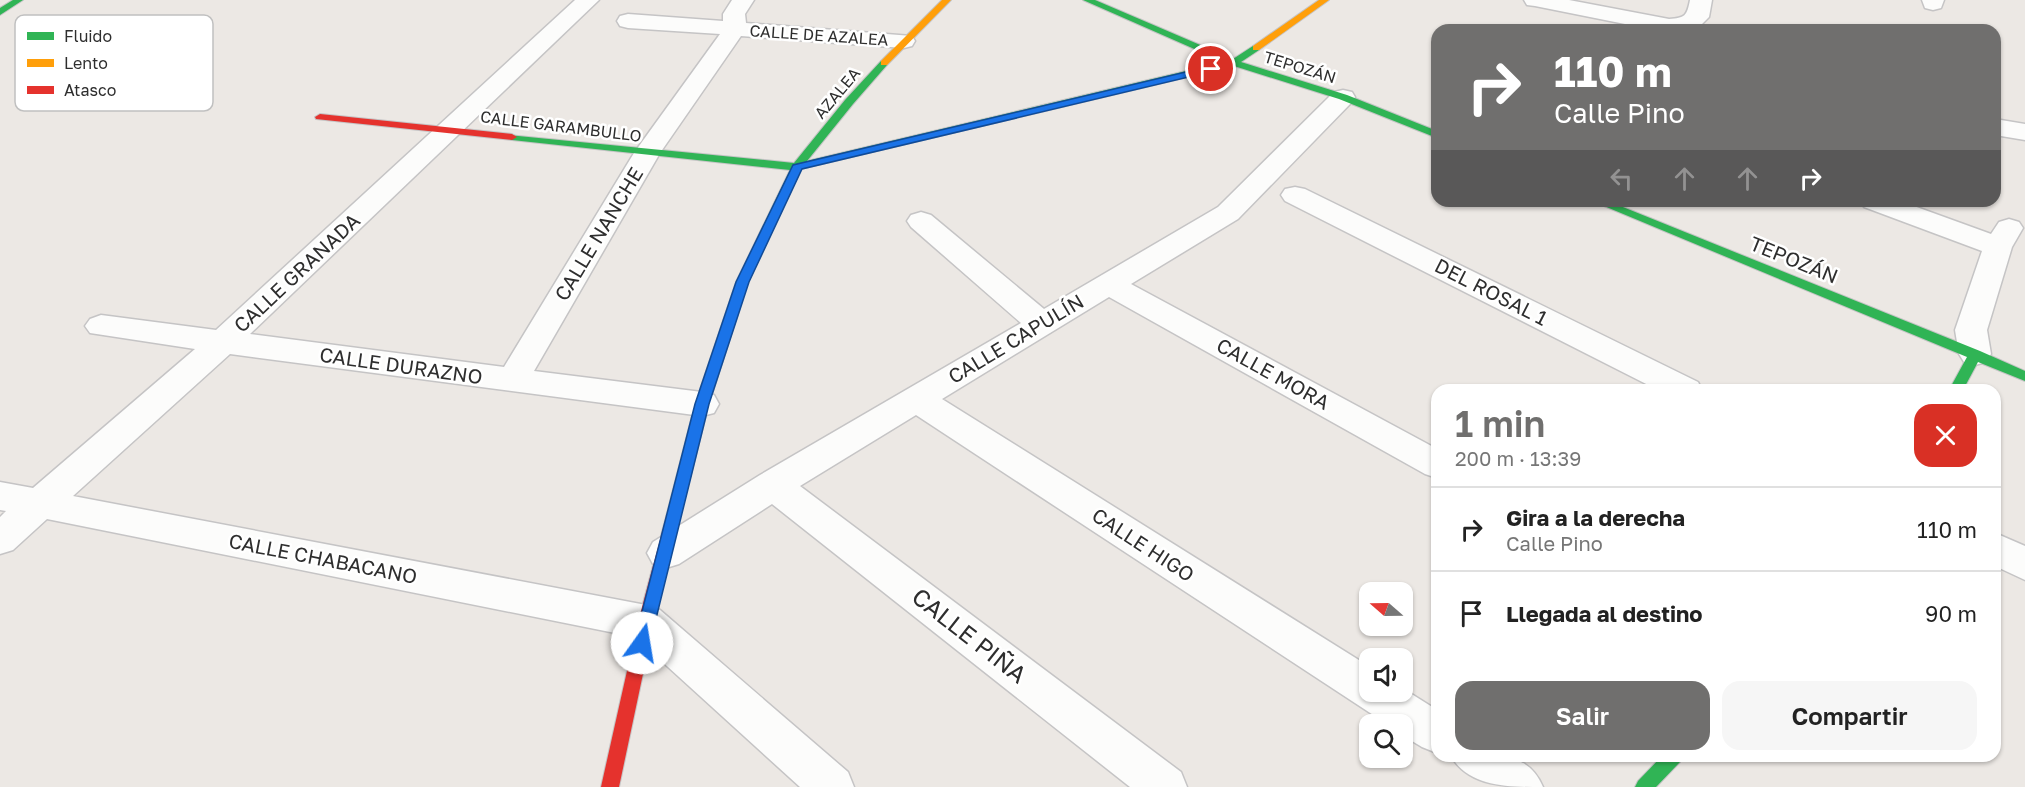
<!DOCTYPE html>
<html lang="es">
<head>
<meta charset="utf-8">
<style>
  body { margin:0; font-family:"Golos Text",sans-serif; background:#f6f6f6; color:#222; height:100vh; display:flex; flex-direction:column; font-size:22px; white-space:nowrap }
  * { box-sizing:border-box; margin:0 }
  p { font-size:20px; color:#767676 }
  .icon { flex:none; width:33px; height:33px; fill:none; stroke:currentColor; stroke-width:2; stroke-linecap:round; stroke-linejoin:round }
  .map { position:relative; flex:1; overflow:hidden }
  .side { position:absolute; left:1431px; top:384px; width:570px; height:378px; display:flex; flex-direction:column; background:#fff; border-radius:18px; box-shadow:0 2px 4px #0004 }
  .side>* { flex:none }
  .hud { position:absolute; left:1431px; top:24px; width:570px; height:183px; border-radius:18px; box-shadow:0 2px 4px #0004; background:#706f6e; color:#fff; overflow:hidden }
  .needle { width:39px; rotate:290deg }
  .tools { position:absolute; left:1359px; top:582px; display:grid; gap:12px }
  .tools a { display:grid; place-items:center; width:54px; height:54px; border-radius:12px; background:#fff; box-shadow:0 2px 4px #0004; font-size:30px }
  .pin { position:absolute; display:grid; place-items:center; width:51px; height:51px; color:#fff; margin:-26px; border:3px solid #fff; border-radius:50%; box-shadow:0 2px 6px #0007 }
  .me { position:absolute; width:66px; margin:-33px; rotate:13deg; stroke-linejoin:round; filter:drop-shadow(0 0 4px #0008) }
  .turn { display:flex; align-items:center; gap:21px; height:126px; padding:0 24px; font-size:27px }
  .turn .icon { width:78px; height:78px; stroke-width:2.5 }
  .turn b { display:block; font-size:42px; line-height:51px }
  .lanes { display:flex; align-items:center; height:57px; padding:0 24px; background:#0003; justify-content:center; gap:30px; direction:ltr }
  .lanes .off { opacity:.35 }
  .round { display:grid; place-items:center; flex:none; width:63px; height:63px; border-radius:18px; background:#f6f6f6 }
  .head { display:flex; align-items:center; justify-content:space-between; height:102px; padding:0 24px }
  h1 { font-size:36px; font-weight:600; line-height:45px; color:#706f6e }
  .button { display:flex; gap:12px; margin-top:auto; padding:12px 24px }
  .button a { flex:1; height:69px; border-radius:18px; background:#706f6e; color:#fff; font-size:24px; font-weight:600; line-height:69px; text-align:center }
  .button a+a { background:#f6f6f6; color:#222 }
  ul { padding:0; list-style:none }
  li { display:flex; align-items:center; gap:18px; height:84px; padding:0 24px; border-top:2px solid #e0e0e0 }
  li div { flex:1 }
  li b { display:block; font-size:22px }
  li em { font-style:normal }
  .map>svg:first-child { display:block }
</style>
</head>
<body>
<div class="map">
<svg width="2025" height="787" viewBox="0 0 2025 787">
  <rect width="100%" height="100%" fill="#ece8e4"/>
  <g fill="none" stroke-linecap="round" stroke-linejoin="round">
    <g stroke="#c5c4c5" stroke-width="3">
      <path id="street" d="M575,0h24l-349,334 254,33 130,-214 86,-119 -92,-6 -8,-2 -3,-5 3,-5 8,-2 95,7v-7l9,-14h22l-9,14 1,9 166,13 3,5 -3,5 -8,2 -163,-12 -81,117 -126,218 168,21 12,3 5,9 -5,9 -12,3 -472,-62 -157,142 573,109 14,5 188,162 6,15h-54l-165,-150 -588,-118 -34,31 -13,4v-37l6,-6 -6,-1v-28l33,6 162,-139 -105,-16 -5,-7 5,-7 11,-4 115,15z
        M1524,0h45l100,19c16,-1 18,-3 21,-19h22l-3,17 -13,13h-41l-120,-24 -8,-1z
        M1922,0h22l-3,8 -8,2 -8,-2z
        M1343,90l9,2 3,5 -3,5 -114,117 -107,65 306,165v29l-12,-4 -316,-177 -167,102 428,268v25h32v-4l35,22v43l-15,-6 -20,-12v-11h-15l-471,-309 -116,71 381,286 6,15h-57l-358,-283 -93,60 -13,4 -13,-4 -6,-11 6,-11 107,-67 261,-152 -110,-96 -4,-6 4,-6 10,-3 10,3 113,94 174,-102 116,-115z
        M1995,119l30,5v16l-30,-5z
        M1295,187l10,2 393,193 4,8h-44l-373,-189 -4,-6 4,-6z
        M1860,201h40l91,33 8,-12 10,-3 10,3 4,6 -11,19 -25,83 4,24 -5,8 -11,3 -11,-3 -5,-8 -4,-24 27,-79 -118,-44z
        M1995,533l30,13v34l-30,-14z
        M1451,756c37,0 75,-9 92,31 -36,0 -74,0 -92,-31z"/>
    </g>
    <g stroke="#c5c4c5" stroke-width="2">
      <path id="fast" d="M13,0h10l-23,15v-7z
        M1083,0h12l138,59 20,-13h6v4l-18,12 106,33 90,36v7l-98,-39 -105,-33 -433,103 -53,113 -39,122 -29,113 -2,4 -5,2 -5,-2 -2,-4 29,-113 41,-122 54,-112 -278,-30 -5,-3 1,-2 286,28 51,-63 36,-39h6v4l-34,39 -46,57 417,-99z
        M1592,201h16l372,150 45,20v10l-47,-19 -15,28h-14l18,-33z
        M1662,756h21l-3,6 -24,25h-21l3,-6z"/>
    </g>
    <g stroke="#c5c4c5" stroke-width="2">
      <path id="slow" d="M942,0h9l-64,65h-6v-4z
        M1319,0h10l-70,50h-6v-4z"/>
    </g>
    <g stroke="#c5c4c5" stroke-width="2">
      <path id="jam" d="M320,114l192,20 5,3 -5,3 -196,-21 -1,-2z
        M673,511l5,2 2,4 -26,105 -35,165h-18l37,-165 28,-105 2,-4z"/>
    </g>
    <use href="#street" fill="#fcfcfb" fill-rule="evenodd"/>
    <use href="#fast" fill="#30b455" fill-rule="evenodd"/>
    <use href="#slow" fill="#ff9f0a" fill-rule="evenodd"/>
    <use href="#jam" fill="#e5322d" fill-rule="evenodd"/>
  </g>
  <path fill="#1a73e8" stroke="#114b97" stroke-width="1.5" d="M1211,66l3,1v4l-412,98 -53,113 -40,122 -59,239 -2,5 -6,2 -6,-2 -2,-5 61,-239 41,-122 57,-117z"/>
  <g text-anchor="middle" stroke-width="5" stroke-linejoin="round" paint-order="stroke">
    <g font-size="16" fill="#2e2e2e" stroke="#fff">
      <text transform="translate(819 35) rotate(4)" y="6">CALLE DE AZALEA</text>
      <text transform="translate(1300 67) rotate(17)" y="6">TEPOZÁN</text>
      <text transform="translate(837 93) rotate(-50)" y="6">AZALEA</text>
      <text transform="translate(561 126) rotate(7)" y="6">CALLE GARAMBULLO</text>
    </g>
    <g font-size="20" fill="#2e2e2e" stroke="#fff">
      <text transform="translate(599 234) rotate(-59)" y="7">CALLE NANCHE</text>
      <text transform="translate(1794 260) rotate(22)" y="7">TEPOZÁN</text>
      <text transform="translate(297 273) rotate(-43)" y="7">CALLE GRANADA</text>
      <text transform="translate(1491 292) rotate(27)" y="7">DEL ROSAL 1</text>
      <text transform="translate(1016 339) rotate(-31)" y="7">CALLE CAPULÍN</text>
      <text transform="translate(401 366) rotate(8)" y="7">CALLE DURAZNO</text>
      <text transform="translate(1273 374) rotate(29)" y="7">CALLE MORA</text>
      <text transform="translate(1143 545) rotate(33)" y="7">CALLE HIGO</text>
      <text transform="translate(323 559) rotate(11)" y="7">CALLE CHABACANO</text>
    </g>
    <g font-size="24" fill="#2e2e2e" stroke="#fff">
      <text transform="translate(969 636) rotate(38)" y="8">CALLE PIÑA</text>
    </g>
  </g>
  <rect x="15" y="15" width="198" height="96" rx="9" fill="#fff" stroke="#c0c0c0" stroke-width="1.5"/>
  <rect x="27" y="32" width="27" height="8" fill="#30b455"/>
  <rect x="27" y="59" width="27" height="8" fill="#ff9f0a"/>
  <rect x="27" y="86" width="27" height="8" fill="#e5322d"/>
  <g font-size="16" fill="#2e2e2e">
    <text x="64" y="42">Fluido</text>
    <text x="64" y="69">Lento</text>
    <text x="64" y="96">Atasco</text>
  </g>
</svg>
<div class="tools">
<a><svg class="needle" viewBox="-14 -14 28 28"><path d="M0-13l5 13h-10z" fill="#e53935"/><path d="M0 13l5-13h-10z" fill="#767676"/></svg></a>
<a><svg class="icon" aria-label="sound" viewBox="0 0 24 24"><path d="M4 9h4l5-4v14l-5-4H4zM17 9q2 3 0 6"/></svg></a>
<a><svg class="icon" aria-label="search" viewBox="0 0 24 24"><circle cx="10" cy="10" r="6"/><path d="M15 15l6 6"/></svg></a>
</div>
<div class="pin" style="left:1211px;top:69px;background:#d93025"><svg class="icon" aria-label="arrive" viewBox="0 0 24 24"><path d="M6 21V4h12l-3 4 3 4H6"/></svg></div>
<svg class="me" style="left:642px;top:643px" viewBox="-20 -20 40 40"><circle r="19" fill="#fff"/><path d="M0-13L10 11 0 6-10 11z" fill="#1a73e8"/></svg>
<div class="hud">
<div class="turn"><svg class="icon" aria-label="right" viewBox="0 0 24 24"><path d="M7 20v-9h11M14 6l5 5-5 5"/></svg><div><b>110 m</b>Calle Pino</div></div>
<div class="lanes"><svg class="icon off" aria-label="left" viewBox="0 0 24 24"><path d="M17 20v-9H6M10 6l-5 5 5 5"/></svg><svg class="icon off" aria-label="ahead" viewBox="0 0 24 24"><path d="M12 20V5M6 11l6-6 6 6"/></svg><svg class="icon off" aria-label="ahead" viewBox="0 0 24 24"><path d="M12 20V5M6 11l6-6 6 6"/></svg><svg class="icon" aria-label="right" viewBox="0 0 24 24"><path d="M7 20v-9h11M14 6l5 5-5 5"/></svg></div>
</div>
<section class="side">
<div class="head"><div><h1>1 min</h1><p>200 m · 13:39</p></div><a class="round" style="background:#d93025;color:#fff"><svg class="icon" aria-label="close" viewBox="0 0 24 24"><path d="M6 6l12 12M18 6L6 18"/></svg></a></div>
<ul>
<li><svg class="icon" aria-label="right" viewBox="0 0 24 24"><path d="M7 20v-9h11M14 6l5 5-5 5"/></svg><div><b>Gira a la derecha</b><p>Calle Pino</p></div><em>110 m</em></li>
<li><svg class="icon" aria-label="arrive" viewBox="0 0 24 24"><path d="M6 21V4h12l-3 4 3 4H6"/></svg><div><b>Llegada al destino</b></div><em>90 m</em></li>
</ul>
<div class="button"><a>Salir</a><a>Compartir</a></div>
</section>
</div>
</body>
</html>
